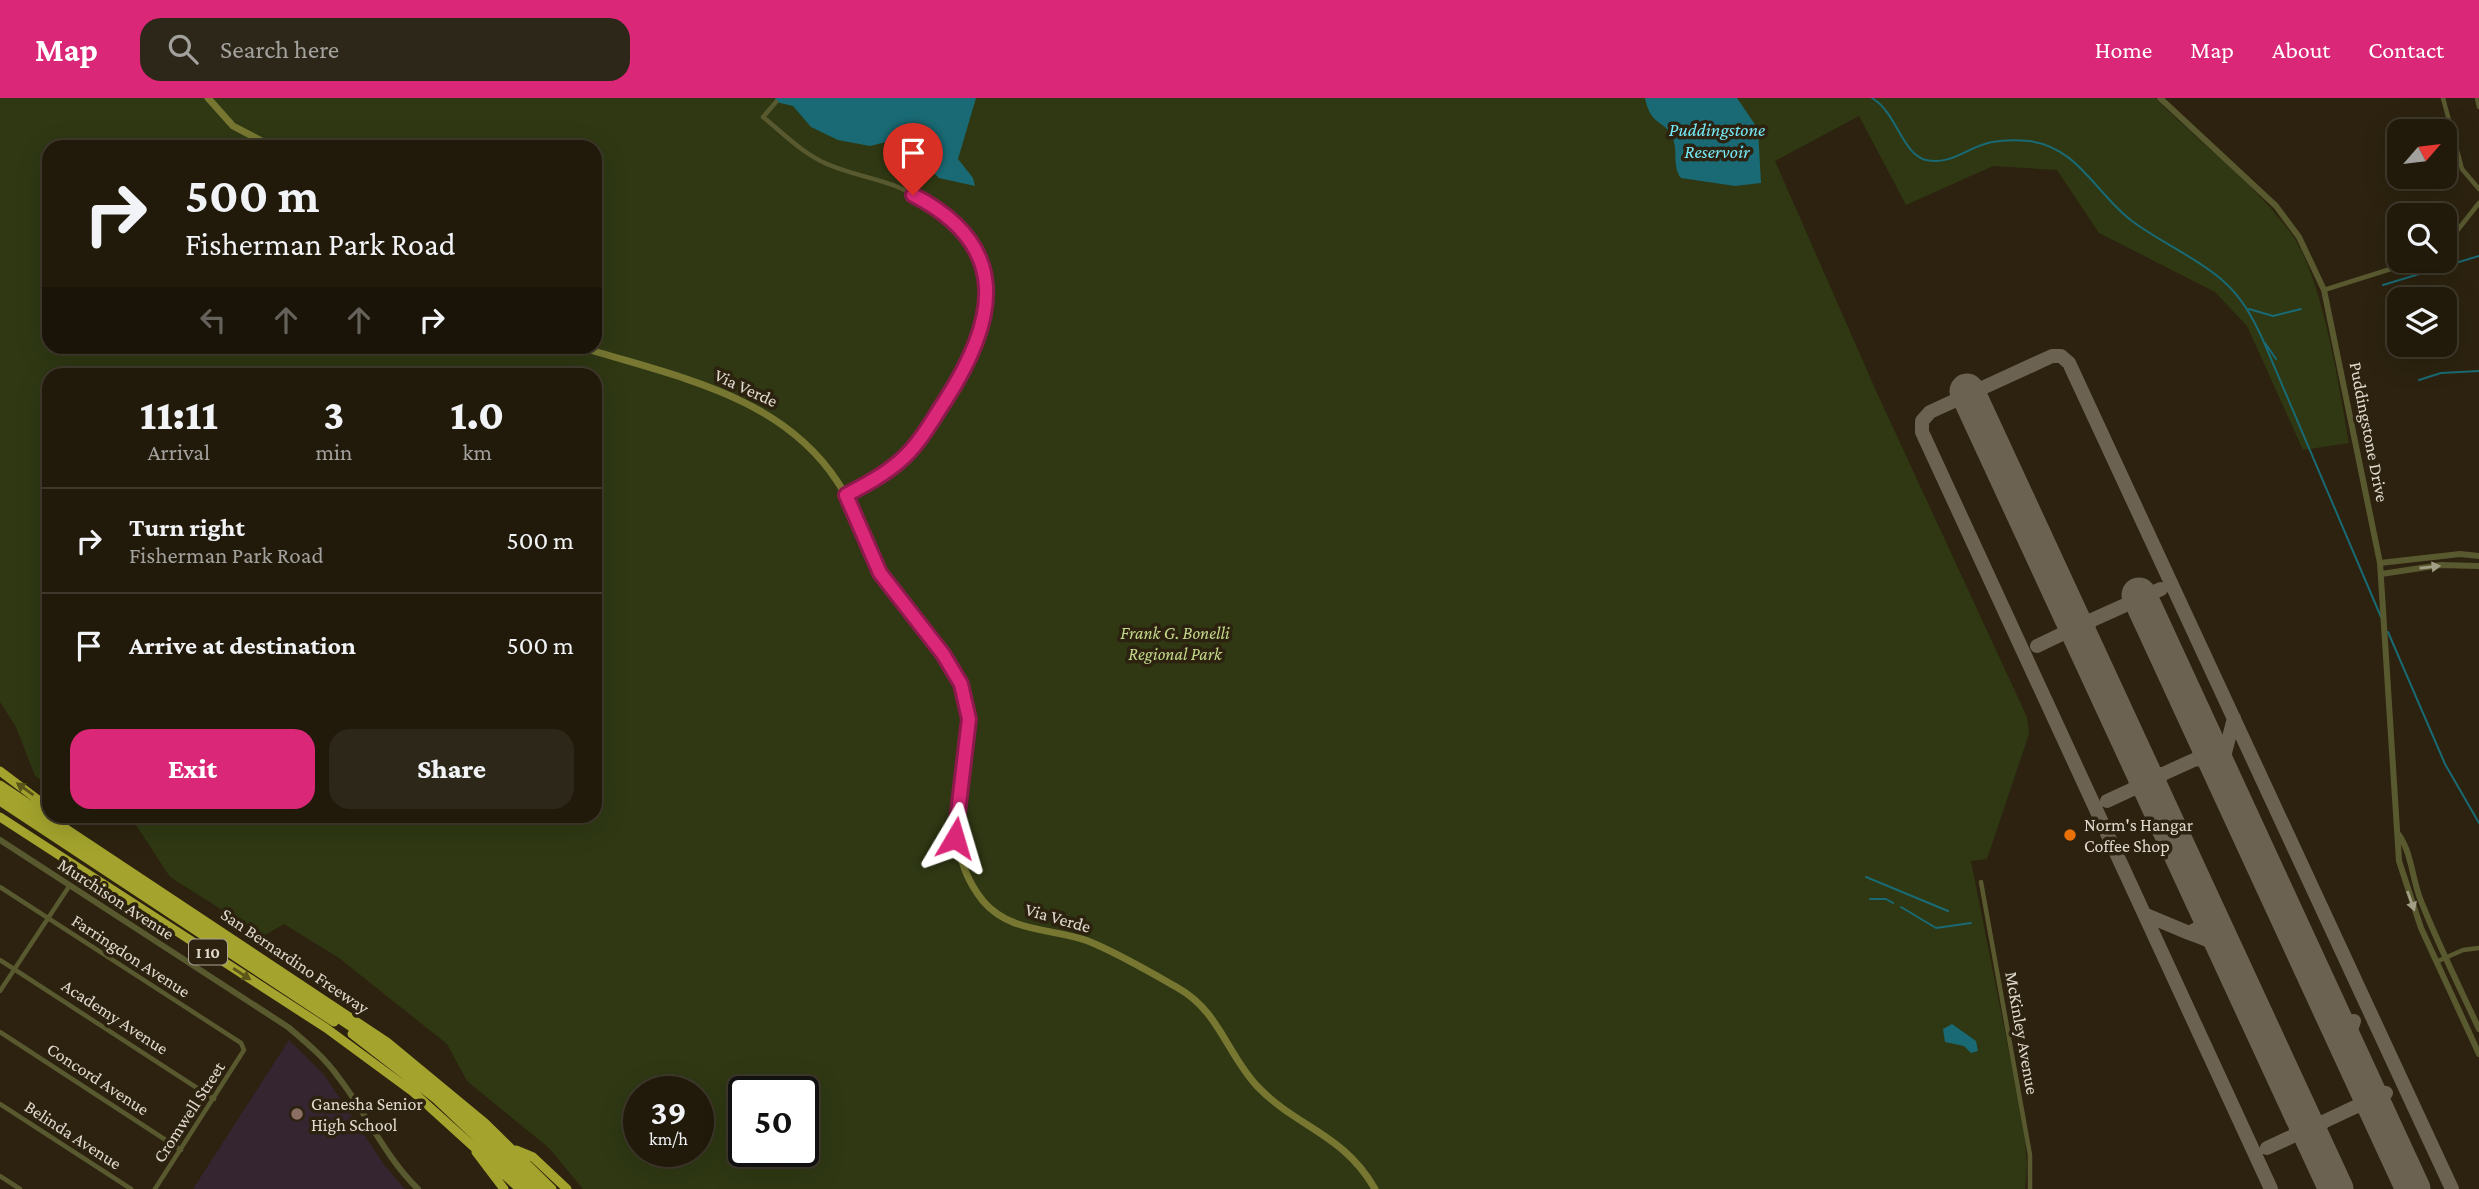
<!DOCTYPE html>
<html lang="en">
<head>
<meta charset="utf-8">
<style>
  body { margin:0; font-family:"Crimson Pro",serif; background:#2d2719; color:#f1f3f6; height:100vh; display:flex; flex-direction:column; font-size:26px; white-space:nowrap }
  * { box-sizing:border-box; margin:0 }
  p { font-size:23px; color:#a2a19d }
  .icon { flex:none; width:38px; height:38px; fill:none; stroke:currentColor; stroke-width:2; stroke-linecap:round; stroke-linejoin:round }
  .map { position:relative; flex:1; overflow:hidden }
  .side { position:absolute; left:42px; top:270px; width:560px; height:455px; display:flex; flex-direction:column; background:#211a0b; border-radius:21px; box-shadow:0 7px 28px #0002,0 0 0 2px #3e382c }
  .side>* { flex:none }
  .hud { position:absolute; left:42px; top:42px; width:560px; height:214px; border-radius:21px; box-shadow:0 7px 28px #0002,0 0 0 2px #3e382c; background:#211a0b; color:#f1f3f6; overflow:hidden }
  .needle { width:46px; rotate:62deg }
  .tools { position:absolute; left:2387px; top:21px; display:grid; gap:14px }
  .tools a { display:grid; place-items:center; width:70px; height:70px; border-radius:14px; background:#211a0b; box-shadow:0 7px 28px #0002,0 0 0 2px #3e382c; font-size:35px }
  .speed { position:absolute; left:623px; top:978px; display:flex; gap:14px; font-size:35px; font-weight:700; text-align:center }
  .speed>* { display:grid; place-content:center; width:91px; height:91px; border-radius:50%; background:#211a0b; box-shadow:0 7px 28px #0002,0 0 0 2px #3e382c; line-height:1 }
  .speed small { font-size:18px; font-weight:400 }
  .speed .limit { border:4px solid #111; border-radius:10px; background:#fff; color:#111 }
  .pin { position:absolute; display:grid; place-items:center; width:60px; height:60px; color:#fff; margin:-72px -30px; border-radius:50% 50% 50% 0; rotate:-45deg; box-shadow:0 0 7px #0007 }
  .pin .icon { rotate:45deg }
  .me { position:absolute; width:77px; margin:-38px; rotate:7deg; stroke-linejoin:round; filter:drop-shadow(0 0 5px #0008) }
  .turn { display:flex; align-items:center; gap:24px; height:147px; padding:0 28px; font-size:32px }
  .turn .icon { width:91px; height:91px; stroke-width:2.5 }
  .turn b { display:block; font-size:49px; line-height:60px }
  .lanes { display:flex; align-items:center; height:66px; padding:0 28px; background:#0003; justify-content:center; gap:35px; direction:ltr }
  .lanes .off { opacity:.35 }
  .eta { display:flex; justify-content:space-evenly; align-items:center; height:119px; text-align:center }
  .eta b { font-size:42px; font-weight:800; line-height:49px }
  .button { display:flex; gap:14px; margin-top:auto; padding:14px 28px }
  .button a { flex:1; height:80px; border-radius:21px; background:#db2777; color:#fff; font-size:28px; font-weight:800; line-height:80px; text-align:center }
  .button a+a { background:#2d2719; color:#f1f3f6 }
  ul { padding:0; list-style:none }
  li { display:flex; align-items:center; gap:21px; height:105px; padding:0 28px; border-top:2px solid #3e382c }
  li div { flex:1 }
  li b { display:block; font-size:26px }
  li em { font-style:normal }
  header { display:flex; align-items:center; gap:42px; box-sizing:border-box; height:98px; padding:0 35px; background:#db2777; color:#fff }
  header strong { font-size:33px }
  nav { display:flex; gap:38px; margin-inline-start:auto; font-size:24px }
  .search { width:490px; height:63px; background:#2d2719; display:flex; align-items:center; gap:18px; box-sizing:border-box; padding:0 24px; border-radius:21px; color:#a2a19d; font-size:26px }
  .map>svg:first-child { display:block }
</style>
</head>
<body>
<header>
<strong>Map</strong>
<div class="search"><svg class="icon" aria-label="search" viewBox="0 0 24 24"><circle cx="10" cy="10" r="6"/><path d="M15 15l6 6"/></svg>Search here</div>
<nav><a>Home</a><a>Map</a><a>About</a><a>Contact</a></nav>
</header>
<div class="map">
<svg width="2479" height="1091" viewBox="0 0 2479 1091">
  <rect width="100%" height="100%" fill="#2c220f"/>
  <path fill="#342531" d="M289,942l36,36 60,90 20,23h-212z"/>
  <path fill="#2f3813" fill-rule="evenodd" d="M0,0h2155c45,45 98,84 136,135 32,45 48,154 58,210l-46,7 -56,-124 -32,-34 -116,-59 -42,-63 -64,-4 -87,39 -47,-89 -84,45 102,232 150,324 2,17 -42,125 -16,2 53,267 3,38 -2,23h-1442l-34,-41 -82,-67 -20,-37 -108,-86 -55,-34 -21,12 -93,-59 -36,-55 -32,-2 -6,-4h499v-442h-546v411l-14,-9 -19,-49 -16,-25zM49,49h546v199h-546zM639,994h59v60h-59zM744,994h59v60h-59z"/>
  <path fill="#196a74" d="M775,0h201l-18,61 15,19 2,8 -36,-8 -4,-4 -6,-16v-16l-31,-3 -28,7 -32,-6 -27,-13 -18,-21 -17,-4z
    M1645,0h92l21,31 3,54 -26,3 -54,-8c-9,-12 -3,-26 -8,-39 -7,-20 -22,-11 -28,-41z
    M1952,926l24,17 2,10 -7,2 -7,-7 -19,-4 -2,-13z"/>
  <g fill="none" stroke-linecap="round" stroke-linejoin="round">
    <path stroke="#196a74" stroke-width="2" d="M1872,0c25,15 30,56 54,62 25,6 43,-14 66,-18 11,-2 26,-2 37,-1 49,6 67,53 103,80 28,21 62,35 89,58 20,17 31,37 42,61l118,277
      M2383,187l96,-29
      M2249,211l24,7 28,-7
      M2265,245l11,16
      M2419,282l22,-7 38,-2
      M2388,534l57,132 34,59
      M1866,779l82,34
      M1870,801h16l7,4
      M1901,809l35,21 35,-5"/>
    <path stroke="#6b6252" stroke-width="14" d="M2070,517l11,6 11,-1 -8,11 -1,11 -10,-7 -11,-1 7,-9z
      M2092,522l69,-31
      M2037,548l25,-12
      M2203,637v16l-7,8 16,3 9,12
      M2139,666l13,10h11l-8,10v13
      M2139,666l2,13 -8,12h11l11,8
      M2220,674l14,-54
      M2163,676l33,-15
      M2107,703l26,-12
      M2207,811l-2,15 -16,9 29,11 11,13
      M2146,817l43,18
      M2335,922l7,5 12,-4 -5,15 1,16
      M2365,987v12l-8,9 13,2 8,6
      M2365,987l9,7 12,1 -6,7 -2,14
      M2302,1016l-2,12 -7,10 8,-1 13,6
      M2303,1018l11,6h9l-10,17
      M2323,1024l34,-16
      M2267,1050l26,-12
      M2271,1091l-349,-757v-11l8,-9 122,-56h9l8,7 383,826"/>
    <path stroke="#6b6252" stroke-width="35" d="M1967,293l369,798
      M2139,497l274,594"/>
    <path stroke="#595930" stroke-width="4.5" d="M2443,0l19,71 17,20
      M2477,0l2,9
      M776,4l-13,15c21,17 39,36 64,47 23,10 48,14 71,23 82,35 114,111 63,189 -16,24 -30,53 -50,75 -18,20 -42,31 -65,44
      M2445,148l34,-43
      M2324,192l92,-29
      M1981,784l49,273v34
      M0,789l241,156 3,7 -89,139
      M0,862l214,139
      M2436,864l27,-12 16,-2
      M0,893l70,-106
      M0,934l181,118
      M0,1006l131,85
      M0,1078l20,13"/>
    <path stroke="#595930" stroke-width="6" d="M2160,0l116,108 23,31 25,53 56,273 19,298 22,67 58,126
      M2380,465l80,-9 19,2
      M2381,476l60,-9 38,1
      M2399,737c13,19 13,44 22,66 17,43 38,85 58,128
      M0,742l288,187c19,16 37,31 51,51 28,36 46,79 79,111"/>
    <path stroke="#777732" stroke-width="7" d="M208,0l25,28 40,21
      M578,248c93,30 201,47 259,135 19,28 25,63 42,92 29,48 84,84 90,144 1,10 -2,22 -3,32 -7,56 -22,103 17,152 27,32 69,27 105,40 30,12 62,31 90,47 41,23 49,66 79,98 40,42 86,47 118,103"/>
    <path stroke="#a3a32d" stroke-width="9" d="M0,673l49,37
      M0,687l387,257 98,81 67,66
      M0,695l377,251 63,48 101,97
      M0,703l334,221
      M0,719l326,211 87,64 107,97
      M352,936l84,65 95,90
      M516,1052l17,7 34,32
      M476,1054l28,37"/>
  </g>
  <defs><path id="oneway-solid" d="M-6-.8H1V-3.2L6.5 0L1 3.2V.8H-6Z" transform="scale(1.75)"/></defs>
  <g fill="#a39f87">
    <use href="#oneway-solid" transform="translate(2430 469) rotate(-6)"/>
    <use href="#oneway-solid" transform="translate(2411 803) rotate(70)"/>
  </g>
  <g fill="#5c561b">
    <use href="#oneway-solid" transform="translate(25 691) rotate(-144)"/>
    <use href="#oneway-solid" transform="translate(242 876) rotate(33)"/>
  </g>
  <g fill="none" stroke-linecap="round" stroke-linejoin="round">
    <g stroke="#8e194d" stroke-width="18">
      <path id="route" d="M913,97c100,51 84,126 32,206 -14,21 -26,44 -45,60 -16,14 -35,24 -54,34l34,78 63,81 18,30 8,35 -14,119"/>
    </g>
    <use href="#route" stroke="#db2777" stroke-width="12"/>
  </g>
  <circle fill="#e8710a" stroke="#2c220f" stroke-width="2.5" cx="2070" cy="737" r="7"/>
  <circle fill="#8d6e63" stroke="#2c220f" stroke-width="2.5" cx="297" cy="1016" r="7"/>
  <g text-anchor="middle" stroke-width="7" stroke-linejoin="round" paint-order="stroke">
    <rect fill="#2c220f" stroke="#aaa295" stroke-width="2" x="189" y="841.5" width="38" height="25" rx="5"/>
    <g font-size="16" font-weight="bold" fill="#e0d9ce">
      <text x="208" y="860">I 10</text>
    </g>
    <g font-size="18" fill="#e0d9ce" stroke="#2c220f">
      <text transform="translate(746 290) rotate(25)" y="6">Via Verde</text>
      <text transform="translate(2369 334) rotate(79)" y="6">Puddingstone Drive</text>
      <text transform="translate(116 801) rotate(33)" y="6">Murchison Avenue</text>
      <text transform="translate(1058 820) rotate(16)" y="6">Via Verde</text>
      <text transform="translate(131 858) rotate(33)" y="6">Farringdon Avenue</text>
      <text transform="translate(295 863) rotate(34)" y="6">San Bernardino Freeway</text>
      <text transform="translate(115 919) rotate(33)" y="6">Academy Avenue</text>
      <text transform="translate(2022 935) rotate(80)" y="6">McKinley Avenue</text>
      <text transform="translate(98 981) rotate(33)" y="6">Concord Avenue</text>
      <text transform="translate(189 1014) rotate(-57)" y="6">Cromwell Street</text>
      <text transform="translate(73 1037) rotate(33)" y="6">Belinda Avenue</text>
    </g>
    <g font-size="18" font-style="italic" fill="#c3d98b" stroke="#2c220f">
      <text x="1175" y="541">Frank G. Bonelli<tspan x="1175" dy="21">Regional Park</tspan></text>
    </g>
    <g font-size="18" fill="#e0d9ce" stroke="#2c220f" text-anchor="start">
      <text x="2084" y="733">Norm's Hangar<tspan x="2084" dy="21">Coffee Shop</tspan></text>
      <text x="311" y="1012">Ganesha Senior<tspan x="311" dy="21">High School</tspan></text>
    </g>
    <g font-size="19" font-style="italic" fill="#77e8f7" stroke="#2c220f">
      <text x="1717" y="38">Puddingstone<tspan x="1717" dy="22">Reservoir</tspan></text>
    </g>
  </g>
</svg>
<div class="tools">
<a><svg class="needle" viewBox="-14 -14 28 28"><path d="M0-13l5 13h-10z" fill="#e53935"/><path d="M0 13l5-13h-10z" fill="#a2a19d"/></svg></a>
<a><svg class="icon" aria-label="search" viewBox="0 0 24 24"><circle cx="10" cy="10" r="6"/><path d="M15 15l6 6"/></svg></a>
<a><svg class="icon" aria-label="layers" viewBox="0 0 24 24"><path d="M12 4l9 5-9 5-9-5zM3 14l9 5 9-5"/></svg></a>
</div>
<div class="speed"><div>39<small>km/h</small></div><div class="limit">50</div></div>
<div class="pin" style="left:913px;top:97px;background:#d93025"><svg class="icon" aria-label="arrive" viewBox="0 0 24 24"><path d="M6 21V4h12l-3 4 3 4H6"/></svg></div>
<svg class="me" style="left:955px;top:740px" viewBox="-20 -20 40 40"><path d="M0-17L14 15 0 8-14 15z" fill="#db2777" stroke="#fff" stroke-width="4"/></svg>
<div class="hud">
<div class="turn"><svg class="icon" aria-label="right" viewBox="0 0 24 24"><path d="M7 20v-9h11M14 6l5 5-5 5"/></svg><div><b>500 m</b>Fisherman Park Road</div></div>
<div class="lanes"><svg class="icon off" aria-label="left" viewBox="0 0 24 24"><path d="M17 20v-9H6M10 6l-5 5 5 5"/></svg><svg class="icon off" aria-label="ahead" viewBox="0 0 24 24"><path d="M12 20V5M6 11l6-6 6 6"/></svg><svg class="icon off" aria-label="ahead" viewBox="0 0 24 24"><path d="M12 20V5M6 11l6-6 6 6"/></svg><svg class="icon" aria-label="right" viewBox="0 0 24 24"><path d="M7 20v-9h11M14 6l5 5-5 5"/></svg></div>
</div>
<section class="side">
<div class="eta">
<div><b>11:11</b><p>Arrival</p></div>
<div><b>3</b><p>min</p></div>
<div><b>1.0</b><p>km</p></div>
</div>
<ul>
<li><svg class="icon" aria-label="right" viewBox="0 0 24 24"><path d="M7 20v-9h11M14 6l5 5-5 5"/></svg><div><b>Turn right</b><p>Fisherman Park Road</p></div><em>500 m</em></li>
<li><svg class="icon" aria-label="arrive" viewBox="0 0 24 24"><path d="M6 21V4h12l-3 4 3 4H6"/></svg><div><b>Arrive at destination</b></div><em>500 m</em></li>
</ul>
<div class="button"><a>Exit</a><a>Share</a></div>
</section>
</div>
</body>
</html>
